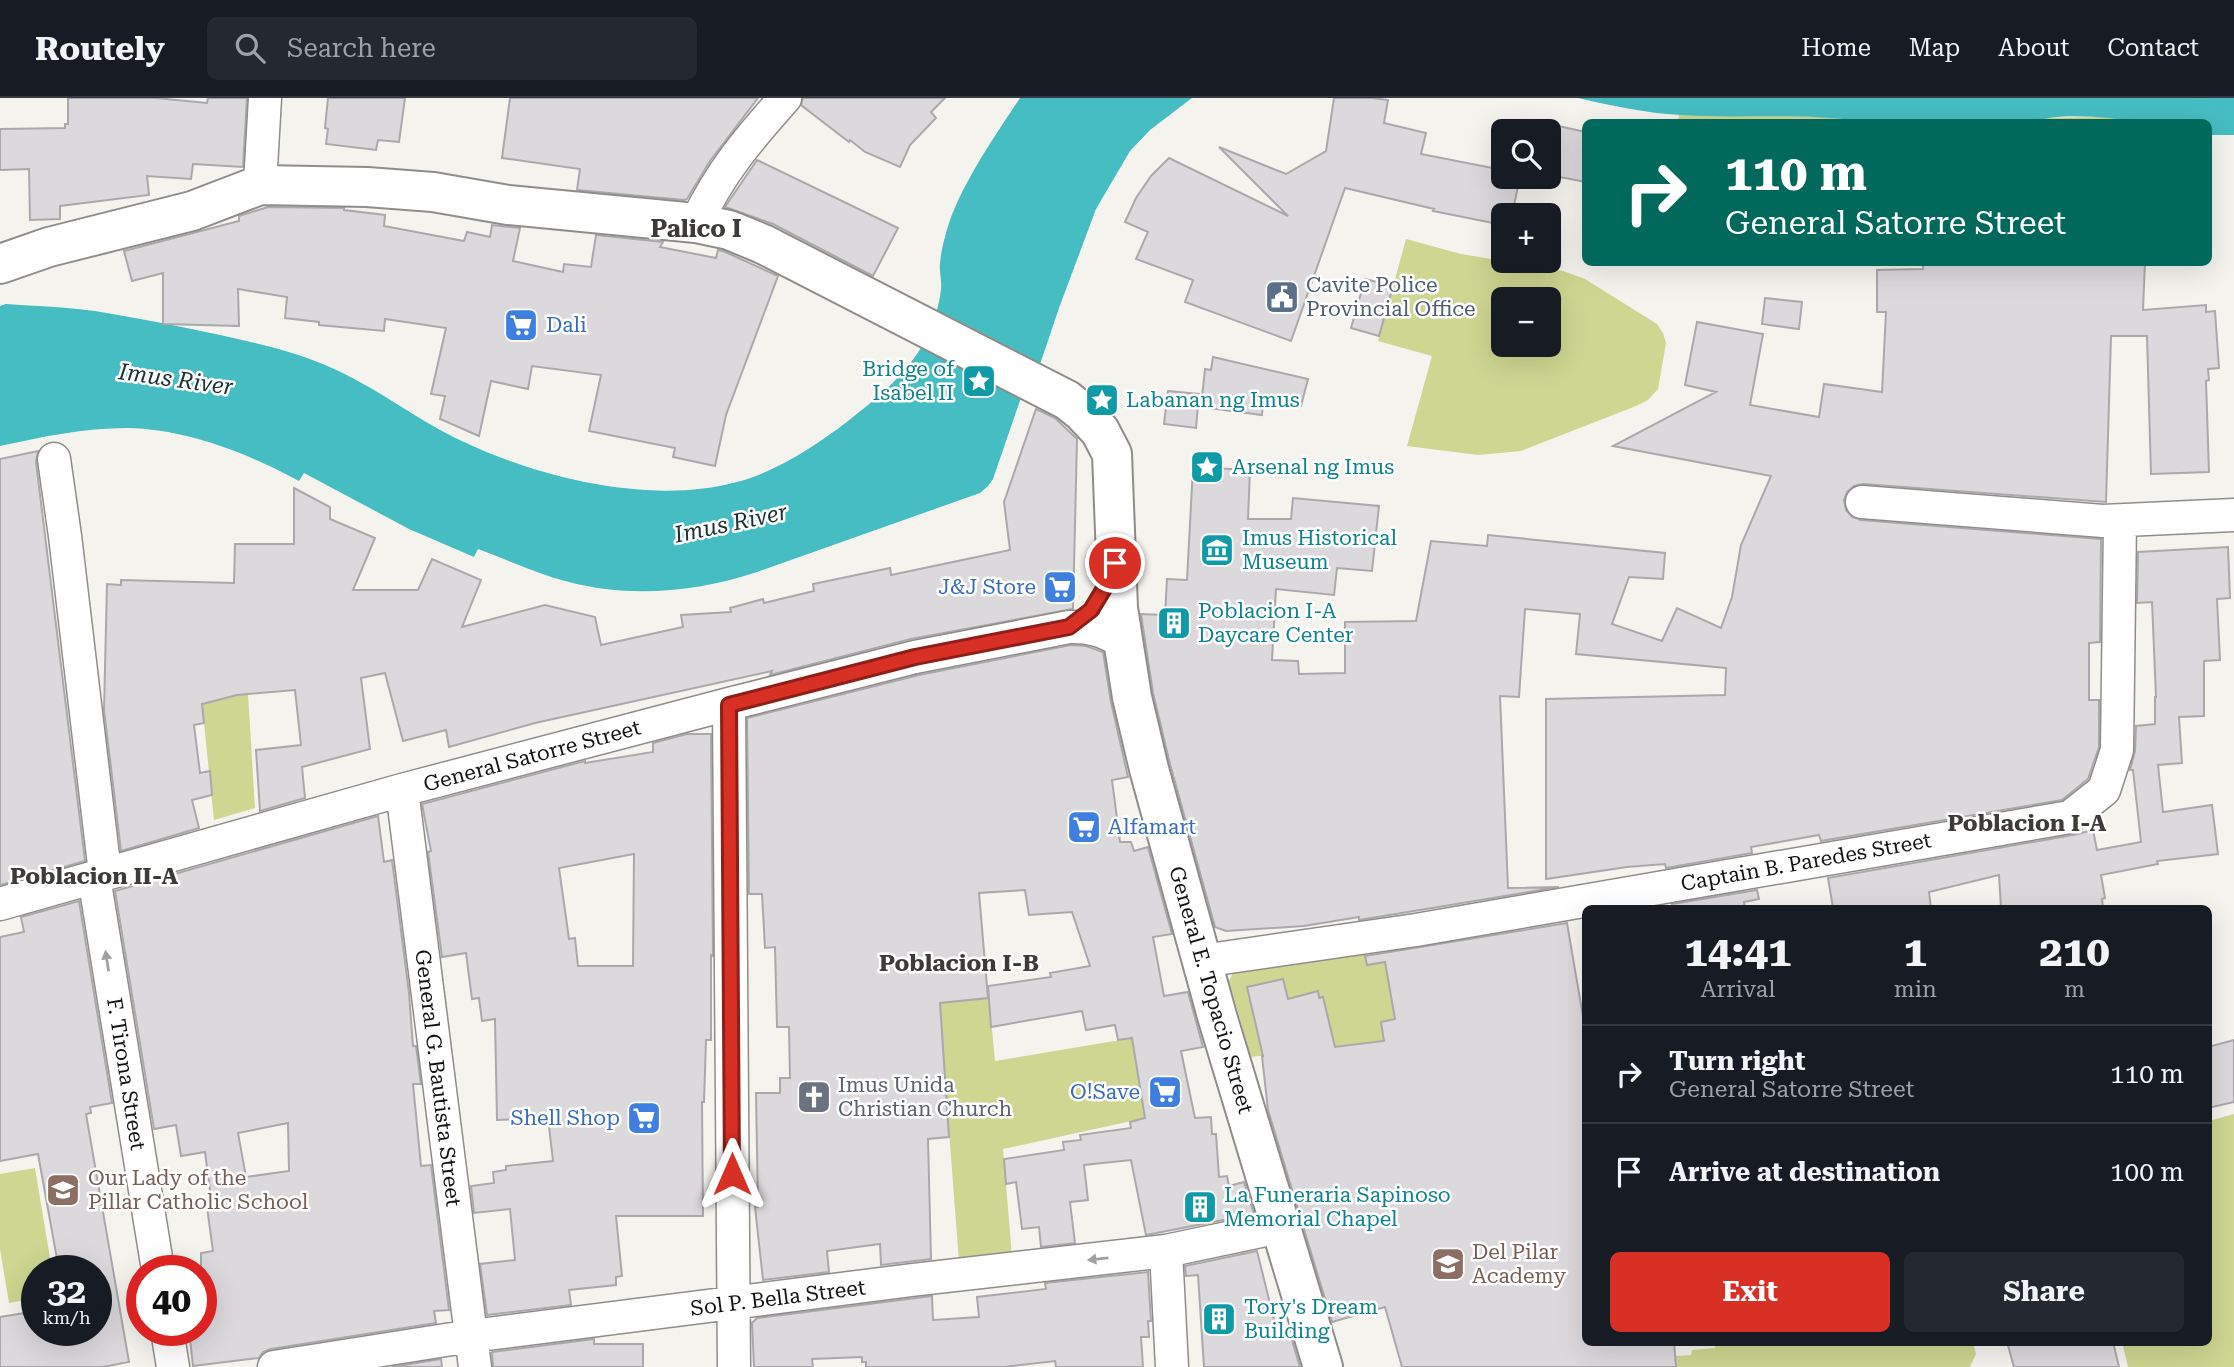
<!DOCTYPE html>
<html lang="en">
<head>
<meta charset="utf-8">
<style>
  body { margin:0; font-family:"Roboto Serif",serif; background:#242831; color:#f1f3f6; height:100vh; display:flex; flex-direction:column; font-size:26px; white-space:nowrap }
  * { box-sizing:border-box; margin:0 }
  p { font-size:23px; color:#9ea1a6 }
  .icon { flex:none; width:38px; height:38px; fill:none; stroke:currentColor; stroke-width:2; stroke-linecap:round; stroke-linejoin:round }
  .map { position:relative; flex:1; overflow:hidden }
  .sheet { position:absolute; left:1582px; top:807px; width:630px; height:441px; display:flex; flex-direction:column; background:#171b24; border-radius:10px; box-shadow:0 7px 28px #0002 }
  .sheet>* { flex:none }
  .hud { position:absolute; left:1582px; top:21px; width:630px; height:147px; border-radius:10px; box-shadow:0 7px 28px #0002; background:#00695c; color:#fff; overflow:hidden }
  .buttons { position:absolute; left:1491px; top:21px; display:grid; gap:14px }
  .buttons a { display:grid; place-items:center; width:70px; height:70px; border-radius:10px; background:#171b24; box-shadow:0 7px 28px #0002; font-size:35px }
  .speed { position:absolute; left:21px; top:1157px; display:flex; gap:14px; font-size:35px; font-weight:700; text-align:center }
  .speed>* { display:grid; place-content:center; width:91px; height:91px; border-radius:50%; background:#171b24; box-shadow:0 7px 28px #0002; line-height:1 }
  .speed small { font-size:18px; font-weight:400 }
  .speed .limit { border:10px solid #d22; background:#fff; color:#111 }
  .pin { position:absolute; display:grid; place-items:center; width:60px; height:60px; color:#fff; margin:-30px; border:4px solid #fff; border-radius:50%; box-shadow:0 2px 7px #0007 }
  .me { position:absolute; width:77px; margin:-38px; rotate:0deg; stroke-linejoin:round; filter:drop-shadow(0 0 5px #0008) }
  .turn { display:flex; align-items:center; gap:24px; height:147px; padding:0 28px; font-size:32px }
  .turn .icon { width:91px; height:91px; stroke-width:2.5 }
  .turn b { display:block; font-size:49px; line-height:60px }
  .eta { display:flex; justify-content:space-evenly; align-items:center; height:119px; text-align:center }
  .eta b { font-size:42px; font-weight:700; line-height:49px }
  .primary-button { display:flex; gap:14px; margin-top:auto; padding:14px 28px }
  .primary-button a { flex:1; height:80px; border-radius:10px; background:#d93025; color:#fff; font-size:28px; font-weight:700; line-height:80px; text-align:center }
  .primary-button a+a { background:#242831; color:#f1f3f6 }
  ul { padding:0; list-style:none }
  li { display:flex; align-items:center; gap:21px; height:98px; padding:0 28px; border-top:2px solid #363941 }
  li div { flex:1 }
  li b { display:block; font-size:26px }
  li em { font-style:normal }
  header { display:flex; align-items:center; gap:42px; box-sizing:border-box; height:98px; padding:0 35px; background:#171b24; border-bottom:2px solid #363941 }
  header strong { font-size:33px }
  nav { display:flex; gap:38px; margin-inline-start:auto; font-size:24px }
  .search { width:490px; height:63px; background:#242831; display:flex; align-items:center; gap:18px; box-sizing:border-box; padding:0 24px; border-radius:10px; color:#9ea1a6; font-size:26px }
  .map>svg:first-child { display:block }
</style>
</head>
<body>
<header>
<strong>Routely</strong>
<div class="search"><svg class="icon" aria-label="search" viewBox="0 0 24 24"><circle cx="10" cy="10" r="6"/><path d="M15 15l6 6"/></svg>Search here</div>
<nav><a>Home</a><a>Map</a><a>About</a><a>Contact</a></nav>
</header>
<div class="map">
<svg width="2234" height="1269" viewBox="0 0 2234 1269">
  <rect width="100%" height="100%" fill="#f5f3ee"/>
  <path fill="#ced691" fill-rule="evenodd" d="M1679,17c61,1 125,-2 186,7h-187z
    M2045,20c32,0 67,-3 99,4h-109z
    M1406,141l55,15 102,17 22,8 72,45 6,9 3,10 -8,46 -10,11 -12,6 -115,45 -43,4 -71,-9 25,-90 -54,-15zM1503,201h46v46h-46z
    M248,596l7,114 -41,12 -12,-116 35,-9z
    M1364,849l3,18 18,-3 10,57 -14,3 3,19 -133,16 -22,-76 6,-12z
    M989,900l6,63 137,-23 13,80 -142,31 9,107 -53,6 -20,-263 9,3z
    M2234,1016v253h-106l-6,-25h86l1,-221z
    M35,1070l17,102h-15v28l-28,5 -9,-54v-75z
    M1715,1244h258l3,12 -6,13h-294l-1,-11 16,-1 1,-5 23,-2z"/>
  <path fill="#46bdc2" d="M1020,0h172l-42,32 -20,21 -34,58 -37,99 -27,80 -7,-2 -32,93 -5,7 -8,7 -226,80c-58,19 -125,25 -185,9 -31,-8 -61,-22 -91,-33l-4,8 -65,-28 -105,-56 -5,8c-52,-28 -112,-52 -172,-53 -43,0 -86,9 -127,18v-140l6,-2c29,2 59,3 89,7 42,7 84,15 125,24 35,8 72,16 105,30 49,20 91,55 139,77 78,37 188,63 273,40 39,-10 80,-37 111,-61 25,-20 51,-40 69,-67 12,-17 22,-44 24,-65 1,-9 -2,-17 -1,-26 1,-13 6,-31 10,-43 15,-41 46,-86 70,-122z
    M1578,0h656v37h-25l-1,-13c-21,0 -44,3 -65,0 -28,-3 -83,-11 -108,0h-170c-62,-10 -123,-3 -185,-7 -34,-2 -68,-9 -102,-17z"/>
  <path fill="#dcd9dd" stroke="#aba8ac" stroke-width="2" fill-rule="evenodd" d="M68,0h88l51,5 1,-5h39l-4,69 -50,-3 -2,15 -44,-3 2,19 -89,11v13l-30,1 -1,-51 -29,1v-41l65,-1v-4h3z
    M328,0h77l-6,44 -21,-2 -2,10 -50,-6 2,-15 -3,-1z
    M510,0h248l-48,63 -23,38 -3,1 -107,-10 3,-21 -78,-11z
    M803,0h142l-14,14 5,6 -26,27 -10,22 -35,-15 -15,-12 -1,2 -48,-37z
    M1334,0h38l16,2 -4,23 42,10 -5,21 82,16v7h17l-8,38h-9v10l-70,-14 1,-2 -89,-21 -54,153 -106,-39 8,-22 -57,-21 12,-27 -23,-10 11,-24 15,-22 18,-18 119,58 -69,-69 67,27 40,-23z
    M1549,26l37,8v50l-37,-7z
    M757,62l141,68 -25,48 -100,-52 -48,-17z
    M268,109l76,1v2l41,5 -1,11 80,15 3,-9 23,5 2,-12 28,3 -7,33 50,11 1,-8 27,3 5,-32 67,7 -3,5 56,11 2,-8 5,1 55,25 -52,139 -11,51 -42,-9 2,-9 -86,-17 12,-56 -69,-9 -4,23 -37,-8 -12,55 -39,-17 5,-23 -14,-2 15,-66 -61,-9 -1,12 -65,-6v-3l-34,-4 2,-21 -49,-8 1,37 -76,-2v-51l-31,8 -8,-30 115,-30v-5z
    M2145,164l-2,48 63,-5v7l9,-1 4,57 -11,1 1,11 -3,1 3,91 -58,2 -4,-138h-36l-5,166 -243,-18 -9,2 -7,6 -3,8 2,10 6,7 9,3 240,19 -1,103 -11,1v57h10v47l-11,32 -26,21 -241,41 -2,-6 -68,12 1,6 -86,15 -1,-4 -38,3 -81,12v-180l179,-4 1,-27 -150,-14 4,-40 -55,-5 -6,88 -19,-1 8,192 51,-1 -200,33v-3l-55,9 -78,5 -11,-4 -45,-163 -17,-71 -12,-79 24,1 2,-36 20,1 6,-113 57,3 -2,49h43l2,-21 86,8 -7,65 -35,-3 -3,27 -58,-6 -4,71 26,1 1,13 46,-1v-51l71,-1 15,-80 56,5 1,-11 177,18 -2,26 -34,-2 -17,47 50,17 15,-33 44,20 11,-31 9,-52 30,-69 -158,-30 103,-54 -31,-7 12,-63 66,12 -13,71 69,12 5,-33 58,8 4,-80h-9v-42l46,-1v-6z
    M1365,181l28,7 -14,50 -28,-8z
    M1765,200l37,4 -3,27 -37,-5z
    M1213,259l95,22 -7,27 -38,-5 -1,14 -61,-8 4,-38 6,1z
    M1168,293l31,3 -3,34 -32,-4z
    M1036,311l19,9 22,21 -4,170 -162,30 -141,36 2,-4 -237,52 -86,24 -3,-17 -43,11 -18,-68 -24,5 9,71 -68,18 3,31 -45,13 -4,-61 45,-5 -6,-55 -58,5 -35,9 2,19 -10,2 6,48 10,-2 2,24 -20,5 7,28 -78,23 -17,-141 3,-126 14,1v-5l113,3 1,-39h59v-56l36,19v12l45,19 -22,52h65l14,-31 49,21 -19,47 83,-22 50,12 6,28 82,-18 -2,-12 50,-3 -1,-4 33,-9 1,4 50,-12 -1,-7 77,-16 1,7 119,-25 -6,-48z
    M38,353l-2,11 49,399 -85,24v-426z
    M2228,449l2,51 -13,1 3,61 -16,1v55l-25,1 3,46 -24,2 5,47 49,-7 6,49 -61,7 1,3 -57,11 4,23 -3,1 1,9h-102l-2,-33 -70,17 2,16h-98l-5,-30 245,-43 20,-5 4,20 44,-8 -8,-72h-3l5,-19 1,-25 19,-2v-27h1l-4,-95 -15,1 1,-51z
    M1071,547l15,1 17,6 8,50 17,75 -16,3 8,62h11l3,9 14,-4 24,87 -19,3 11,59 24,-4 15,55 -22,4 14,67 16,-1 1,17h4l3,43 8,-1 2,10 15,-4 10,32 -108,21 -15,-75 -47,5 4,35 -18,2 5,41 -34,4 -2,-20 -17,2 -6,-47 -10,2 -2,-25 60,-9 -1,-8 18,-2 -1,-5 51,-7 -1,-6 15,-4 -13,-80 -14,2 -3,-15 -29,5 -4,-19 -91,16 -3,-41 63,-9 -1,-4 40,-7 -18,-54 -43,3 -4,-25 -46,3 9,105 -48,5 9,134 -21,2 3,120 -50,6 -1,-21 -53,7 2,21 -66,8 -8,-73h3l-2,-114h24v-15h10l-1,-51h-12l-2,-80 -10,1 -3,-54h-13l-2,-176 172,-43z
    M687,636h24l2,222 -2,-1v85h-5l-2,62h-2l1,114h-87l6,60 -6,1v8l-47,5 2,15 -84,10 -7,-51 35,-4 -5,-51 -36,4 -3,-27 23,-3 -1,-11 13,-2v-4l47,-5 -5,-43 -51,2 -2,-101 -13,2 -3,-23 -7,1 -6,-46 -24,4 -14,-105 3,-1 -9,-47 163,-43v2l68,-11v-9zM634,756l-1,112h-55l-3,-28 -6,1 -10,-71z
    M378,718l6,46 8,-2 17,133 4,53h3l5,38h-8l8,82 10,-1 18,145 -15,1 2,12 -165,26 -8,3 -4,6 -66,8 -4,-36h12v-77l12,-2 -6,-44 5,-1 -7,-54 -24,4 -5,-31 -22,4 -39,-238zM288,1025l1,48 -43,6 -8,-44z
    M1757,792l2,9 -15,3 1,6h-72l-1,-4z
    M79,803l33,202 -22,4 1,6 -5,1 43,248 -26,5h-103v-50l37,-6v19h59v-60h-37l-21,-116 -38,7v-224l24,-5 -3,-15z
    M1567,825l19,111v308h88l2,25h-274l-17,-60 -53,15 -64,-212 -6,-54h1l-16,-69 36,-8 5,20 30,-8 1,7 4,-1 12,50 49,-6 -3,-19 14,-3 -10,-57 -18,3 -2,-9z
    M2234,942v62l-26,6v-61z
    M1257,1153l22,89 12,-3 9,30h-96l-6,-92 -12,1 -1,-10z
    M1148,1174l3,49h-3l1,16h-8l2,30h-87l-1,-6 -51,6h-138v-5h-4v-5l-50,2 1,8h-59l-2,-44 5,-5 175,-22 1,24 46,-3 -2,-20 69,-8 -1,-6z
    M594,1241v5h49v23h-150l-1,-15z
    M2007,1244h106l6,25h-105z
    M441,1261l1,8h-50z"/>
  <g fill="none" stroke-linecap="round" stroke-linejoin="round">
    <g stroke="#8f8d89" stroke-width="35">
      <path id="minor" d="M260,87l5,-87
        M696,125c25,-52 51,-82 89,-125
        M54,361l11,77 40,337
        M1862,404l241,19 131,-6
        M729,606l5,663
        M402,692l73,577
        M94,779l64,393
        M0,806l402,-114 327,-86 186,-47 154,-30c20,-1 35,4 52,14
        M1202,863l214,-31 654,-113 34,-27 13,-40 3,-228
        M1166,1153l6,116
        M167,1232l6,37
        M274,1269l197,-31 441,-56 254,-29 114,-24"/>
    </g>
    <g stroke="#8f8d89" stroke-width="42">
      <path id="major" d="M0,166l49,-17 143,-36 68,-26 107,2 66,5 75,13 188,18 33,7 34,14 304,156 15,12 18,19 12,23 6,154 14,89 17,72 68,247 106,351"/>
    </g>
    <use href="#minor" stroke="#fff" stroke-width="32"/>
    <use href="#major" stroke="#fff" stroke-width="38"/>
  </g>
  <defs><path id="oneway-solid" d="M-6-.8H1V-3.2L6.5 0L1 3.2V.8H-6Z" transform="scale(1.75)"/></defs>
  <g fill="#a1a09f">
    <use href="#oneway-solid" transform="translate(107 863) rotate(-99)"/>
    <use href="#oneway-solid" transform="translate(1098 1161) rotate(174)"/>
  </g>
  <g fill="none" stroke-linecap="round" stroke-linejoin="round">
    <g stroke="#8d1f18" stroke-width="18">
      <path id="route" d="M732,1076l-3,-469 186,-48 154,-30 22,-17 14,-23 10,-24"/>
    </g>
    <use href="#route" stroke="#d93025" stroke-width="12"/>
  </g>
  <defs>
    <g id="civic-square" transform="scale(1.75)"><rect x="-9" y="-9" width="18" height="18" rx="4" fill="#5c6f8a" stroke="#fff"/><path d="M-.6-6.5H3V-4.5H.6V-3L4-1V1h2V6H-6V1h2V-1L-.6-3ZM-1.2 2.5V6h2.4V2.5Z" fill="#fff"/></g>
    <g id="supermarket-square" transform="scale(1.75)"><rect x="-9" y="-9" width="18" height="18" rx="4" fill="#3f7fe0" stroke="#fff"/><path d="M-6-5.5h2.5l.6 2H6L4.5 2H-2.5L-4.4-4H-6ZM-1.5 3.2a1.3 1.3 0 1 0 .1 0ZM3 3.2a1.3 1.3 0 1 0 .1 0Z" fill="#fff"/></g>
    <g id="sight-square" transform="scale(1.75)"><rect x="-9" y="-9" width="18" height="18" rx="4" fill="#0f9aa8" stroke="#fff"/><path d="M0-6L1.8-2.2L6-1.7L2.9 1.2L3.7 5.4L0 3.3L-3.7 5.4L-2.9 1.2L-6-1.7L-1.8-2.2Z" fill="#fff"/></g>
    <g id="museum-square" transform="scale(1.75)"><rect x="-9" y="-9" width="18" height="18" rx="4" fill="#0f9aa8" stroke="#fff"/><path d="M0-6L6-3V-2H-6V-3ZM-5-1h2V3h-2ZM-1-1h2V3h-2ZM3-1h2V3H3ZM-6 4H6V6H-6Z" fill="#fff"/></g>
    <g id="building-square" transform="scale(1.75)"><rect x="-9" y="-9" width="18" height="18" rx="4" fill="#0f9aa8" stroke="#fff"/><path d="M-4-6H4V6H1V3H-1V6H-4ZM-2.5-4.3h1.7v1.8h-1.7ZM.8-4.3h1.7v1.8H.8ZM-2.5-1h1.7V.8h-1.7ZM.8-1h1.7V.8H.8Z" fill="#fff"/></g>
    <g id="church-square" transform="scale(1.75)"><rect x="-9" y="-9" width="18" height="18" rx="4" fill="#6b7280" stroke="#fff"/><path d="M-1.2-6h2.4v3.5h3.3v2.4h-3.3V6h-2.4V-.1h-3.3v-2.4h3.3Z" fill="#fff"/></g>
    <g id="school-square" transform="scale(1.75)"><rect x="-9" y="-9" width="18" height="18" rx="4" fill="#8d6e63" stroke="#fff"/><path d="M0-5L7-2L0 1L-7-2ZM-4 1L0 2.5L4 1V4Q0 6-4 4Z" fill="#fff"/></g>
  </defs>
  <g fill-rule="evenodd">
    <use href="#civic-square" x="1282" y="199"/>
    <use href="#supermarket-square" x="521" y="227"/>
    <use href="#sight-square" x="979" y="283"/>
    <use href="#sight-square" x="1102" y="302"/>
    <use href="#sight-square" x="1207" y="369"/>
    <use href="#museum-square" x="1217" y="452"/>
    <use href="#supermarket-square" x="1060" y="489"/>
    <use href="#building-square" x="1174" y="525"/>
    <use href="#supermarket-square" x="1084" y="729"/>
    <use href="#supermarket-square" x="1165" y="994"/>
    <use href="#church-square" x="814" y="999"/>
    <use href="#supermarket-square" x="644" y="1020"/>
    <use href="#school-square" x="63" y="1092"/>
    <use href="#building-square" x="1200" y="1109"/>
    <use href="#school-square" x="1448" y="1166"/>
    <use href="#building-square" x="1219" y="1221"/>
  </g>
  <g text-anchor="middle" stroke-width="5" stroke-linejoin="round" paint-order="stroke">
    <g font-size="21" fill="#4e5e75" stroke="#fff" text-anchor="start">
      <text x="1306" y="194">Cavite Police<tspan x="1306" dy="24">Provincial Office</tspan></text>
    </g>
    <g font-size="21" fill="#366cbe" stroke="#fff" text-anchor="end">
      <text x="546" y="234" text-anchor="start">Dali</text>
      <text x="1036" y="496">J&amp;J Store</text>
      <text x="1108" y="736" text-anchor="start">Alfamart</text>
      <text x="1140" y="1001">O!Save</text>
      <text x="620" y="1027">Shell Shop</text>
    </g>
    <g font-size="21" fill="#0d838f" stroke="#fff" text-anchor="start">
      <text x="954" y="278" text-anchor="end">Bridge of<tspan x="954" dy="24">Isabel II</tspan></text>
      <text x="1126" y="309">Labanan ng Imus</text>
      <text x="1232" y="376">Arsenal ng Imus</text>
      <text x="1242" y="447">Imus Historical<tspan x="1242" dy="24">Museum</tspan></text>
      <text x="1198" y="520">Poblacion I-A<tspan x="1198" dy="24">Daycare Center</tspan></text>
      <text x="1224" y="1104">La Funeraria Sapinoso<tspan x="1224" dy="24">Memorial Chapel</tspan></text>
      <text x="1244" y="1216">Tory's Dream<tspan x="1244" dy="24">Building</tspan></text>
    </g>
    <g font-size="21" fill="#131210" stroke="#fff">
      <text transform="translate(532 658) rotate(-15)" y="7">General Satorre Street</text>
      <text transform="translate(1806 764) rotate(-10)" y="7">Captain B. Paredes Street</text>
      <text transform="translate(1211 892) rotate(74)" y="7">General E. Topacio Street</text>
      <text transform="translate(126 976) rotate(81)" y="7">F. Tirona Street</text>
      <text transform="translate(438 980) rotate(83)" y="7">General G. Bautista Street</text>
      <text transform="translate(778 1200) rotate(-7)" y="7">Sol P. Bella Street</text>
    </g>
    <g font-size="21" fill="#5b616d" stroke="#fff" text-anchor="start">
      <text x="838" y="994">Imus Unida<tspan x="838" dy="24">Christian Church</tspan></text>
    </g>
    <g font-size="21" fill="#785e54" stroke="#fff" text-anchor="start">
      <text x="88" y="1087">Our Lady of the<tspan x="88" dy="24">Pillar Catholic School</tspan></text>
      <text x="1472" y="1161">Del Pilar<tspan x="1472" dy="24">Academy</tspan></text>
    </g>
    <g font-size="23" font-style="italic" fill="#1c3132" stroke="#fff">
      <text transform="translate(176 281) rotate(8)" y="8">Imus River</text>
      <text transform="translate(731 425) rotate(-12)" y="8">Imus River</text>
    </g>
    <g font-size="23" font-weight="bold" fill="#3d3b37" stroke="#fff">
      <text x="2027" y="733">Poblacion I-A</text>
      <text x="94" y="786">Poblacion II-A</text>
      <text x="959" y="873">Poblacion I-B</text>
    </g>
    <g font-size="24" font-weight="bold" fill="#3d3b37" stroke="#fff">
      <text x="696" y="139">Palico I</text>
    </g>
  </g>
</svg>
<div class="buttons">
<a><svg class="icon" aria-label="search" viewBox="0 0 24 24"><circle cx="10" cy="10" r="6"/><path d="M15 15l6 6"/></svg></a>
<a>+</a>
<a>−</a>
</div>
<div class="speed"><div>32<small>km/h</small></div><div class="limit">40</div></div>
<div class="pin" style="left:1115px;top:465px;background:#d93025"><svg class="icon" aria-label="arrive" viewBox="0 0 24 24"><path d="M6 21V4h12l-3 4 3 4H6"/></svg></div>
<svg class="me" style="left:732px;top:1076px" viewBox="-20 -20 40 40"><path d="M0-17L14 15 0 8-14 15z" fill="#d93025" stroke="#fff" stroke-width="4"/></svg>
<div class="hud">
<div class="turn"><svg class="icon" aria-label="right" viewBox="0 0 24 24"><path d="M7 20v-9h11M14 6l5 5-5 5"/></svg><div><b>110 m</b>General Satorre Street</div></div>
</div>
<section class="sheet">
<div class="eta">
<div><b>14:41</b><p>Arrival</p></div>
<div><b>1</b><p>min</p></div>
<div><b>210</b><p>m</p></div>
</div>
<ul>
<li><svg class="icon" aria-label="right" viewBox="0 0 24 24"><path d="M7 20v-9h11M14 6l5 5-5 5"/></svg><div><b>Turn right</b><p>General Satorre Street</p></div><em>110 m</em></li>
<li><svg class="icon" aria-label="arrive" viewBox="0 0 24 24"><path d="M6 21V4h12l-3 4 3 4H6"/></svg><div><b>Arrive at destination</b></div><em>100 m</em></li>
</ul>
<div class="primary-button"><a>Exit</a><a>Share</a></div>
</section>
</div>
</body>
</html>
